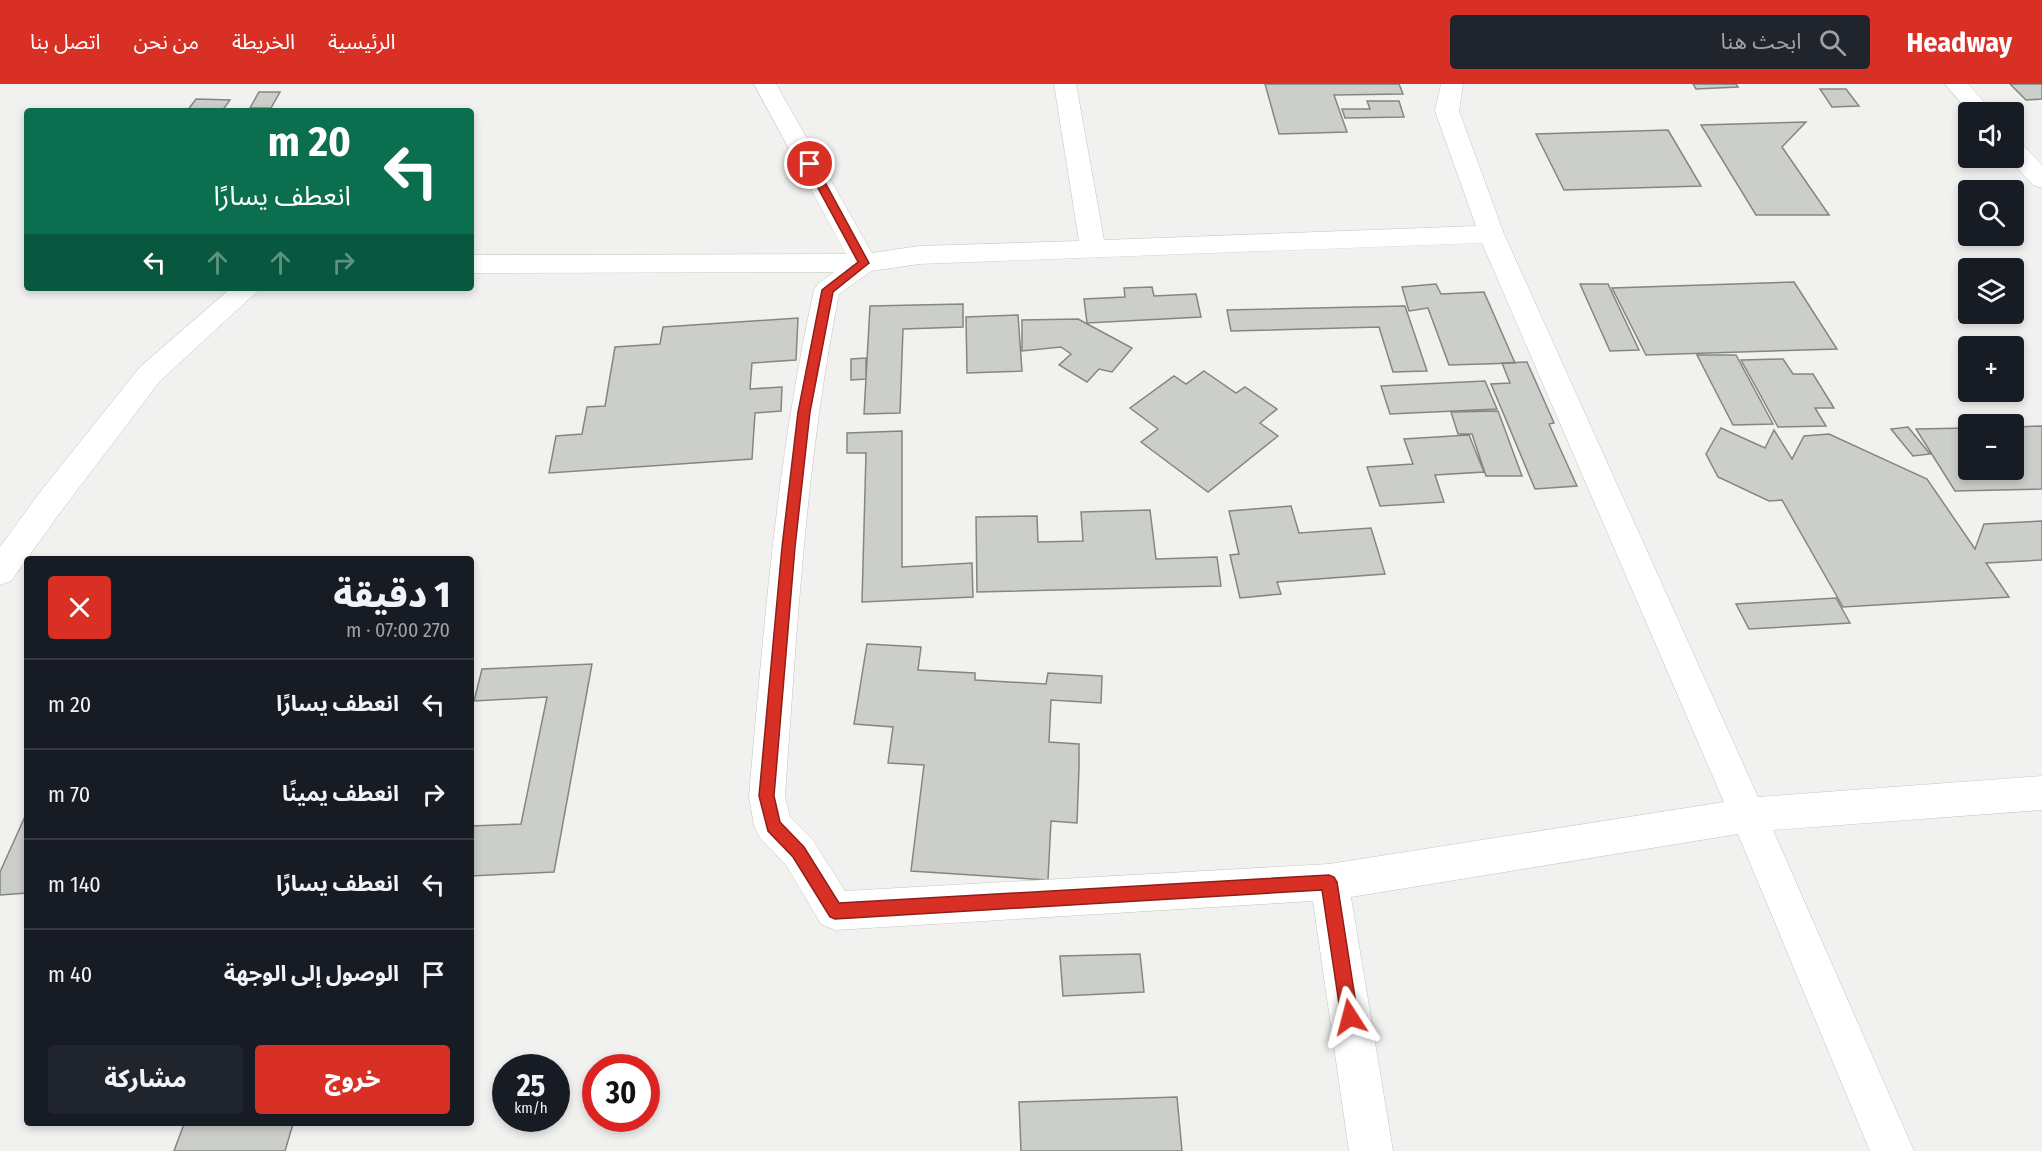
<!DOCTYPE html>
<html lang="ar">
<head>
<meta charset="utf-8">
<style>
  body { margin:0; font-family:"Fira Sans Condensed","Noto Sans Arabic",sans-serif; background:#20242c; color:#f1f3f6; direction:rtl; height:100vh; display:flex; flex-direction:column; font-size:22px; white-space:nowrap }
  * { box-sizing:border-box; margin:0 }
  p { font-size:20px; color:#9ea1a6 }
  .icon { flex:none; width:33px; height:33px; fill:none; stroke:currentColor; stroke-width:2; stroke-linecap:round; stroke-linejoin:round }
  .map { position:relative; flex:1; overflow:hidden; direction:ltr }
  .side { position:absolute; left:24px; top:472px; width:450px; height:570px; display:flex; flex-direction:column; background:#171b24; border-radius:6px; box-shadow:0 3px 9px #0003; direction:rtl }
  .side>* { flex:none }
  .guide { position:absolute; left:24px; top:24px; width:450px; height:183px; border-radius:6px; box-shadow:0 3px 9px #0003; direction:rtl; background:#0b6e4f; color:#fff; overflow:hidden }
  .buttons { position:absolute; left:1958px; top:18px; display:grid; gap:12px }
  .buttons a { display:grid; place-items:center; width:66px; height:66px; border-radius:6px; background:#171b24; box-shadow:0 3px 9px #0003; font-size:30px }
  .speed { position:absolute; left:492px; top:970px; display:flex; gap:12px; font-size:30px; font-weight:700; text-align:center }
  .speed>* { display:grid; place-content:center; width:78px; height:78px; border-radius:50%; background:#171b24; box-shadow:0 3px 9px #0003; line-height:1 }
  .speed small { font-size:15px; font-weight:400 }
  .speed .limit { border:9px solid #d22; background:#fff; color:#111 }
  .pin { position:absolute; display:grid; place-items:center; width:51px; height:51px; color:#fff; margin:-26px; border:3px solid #fff; border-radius:50%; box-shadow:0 2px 6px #0007 }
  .me { position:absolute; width:66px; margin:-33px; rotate:351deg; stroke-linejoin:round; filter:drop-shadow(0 0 4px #0008) }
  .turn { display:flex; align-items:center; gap:21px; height:126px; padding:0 24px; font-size:27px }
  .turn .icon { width:78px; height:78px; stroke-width:2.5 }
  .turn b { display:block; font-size:42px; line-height:51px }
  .lanes { display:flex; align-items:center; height:57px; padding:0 24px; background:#0003; justify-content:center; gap:30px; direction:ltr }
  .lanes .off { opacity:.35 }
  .round { display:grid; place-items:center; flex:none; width:63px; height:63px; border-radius:6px; background:#20242c }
  .overview { display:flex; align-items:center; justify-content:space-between; height:102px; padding:0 24px }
  h1 { font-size:36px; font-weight:800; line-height:45px }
  .button { display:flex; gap:12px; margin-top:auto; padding:12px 24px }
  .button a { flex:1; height:69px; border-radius:6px; background:#d93025; color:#fff; font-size:24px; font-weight:800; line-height:69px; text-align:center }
  .button a+a { background:#20242c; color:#f1f3f6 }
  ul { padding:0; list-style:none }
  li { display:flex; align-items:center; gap:18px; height:90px; padding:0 24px; border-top:2px solid #363941 }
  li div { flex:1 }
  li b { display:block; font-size:22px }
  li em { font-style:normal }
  header { display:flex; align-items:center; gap:36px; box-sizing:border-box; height:84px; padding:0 30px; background:#d93025; color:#fff }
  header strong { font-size:28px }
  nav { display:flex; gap:33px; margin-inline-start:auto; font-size:21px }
  .search { width:420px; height:54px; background:#20242c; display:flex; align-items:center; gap:15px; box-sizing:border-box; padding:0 21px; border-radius:6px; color:#9ea1a6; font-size:22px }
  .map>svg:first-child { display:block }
</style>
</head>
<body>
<header>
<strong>Headway</strong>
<div class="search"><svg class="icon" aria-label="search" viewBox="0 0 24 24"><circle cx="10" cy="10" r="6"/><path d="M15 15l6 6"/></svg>ابحث هنا</div>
<nav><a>الرئيسية</a><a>الخريطة</a><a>من نحن</a><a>اتصل بنا</a></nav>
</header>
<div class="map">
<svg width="2042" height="1067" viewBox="0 0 2042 1067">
  <rect width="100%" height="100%" fill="#f1f2ef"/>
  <path fill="#ccceca" stroke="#848683" stroke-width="1.5" d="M1265,0h134l4,10 -69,1 13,37 -68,2z
    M1693,0h43l2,3 -42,2z
    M2010,0h32v15l-16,1z
    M1820,5h26l13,17 -27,1z
    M259,8h21l-9,16h-21z
    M196,15l34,1 -8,11h-35z
    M1367,17h32l5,16 -59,1 -3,-9h28z
    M1806,38l-24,25 47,68h-73l-55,-90z
    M1668,46l33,56 -137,4 -28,-56z
    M1794,198l43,67 -191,6 -34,-67z
    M1436,200l5,10 43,-2 31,71 -66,2 -21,-57 -19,3 -7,-24z
    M1580,200h28l31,66 -29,1z
    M1152,203l2,9 42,-2 5,23 -114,6 -3,-24 41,-2 -1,-9z
    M963,220v23l-60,2 -3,84 -36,1 6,-108z
    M1405,222l22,65 -34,1 -14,-45 -148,4 -4,-21z
    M1018,231l4,56 -55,2 -1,-56z
    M798,234l-2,42 -44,3 -2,26 32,-2 -1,24 -26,2 -3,46 -203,14 7,-37 26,-2 5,-27 18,-1 10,-59 45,-3 3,-17z
    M1078,235l54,29 -20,24 -13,-3 -12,13 -28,-17 12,-11 -10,-7 -39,4v-31z
    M1697,271h39l37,69 -40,1z
    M866,274v21l-15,1v-21z
    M1783,275l10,15h20l21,34h-19l11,18 -48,1 -37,-67z
    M1527,278l27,61 -5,1 28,62 -42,3 -44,-105 19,-1 -8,-20z
    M1204,287l32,22 9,-6 32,22 -17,14 18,13 -70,56 -67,-50 17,-13 -28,-21 44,-32 12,8z
    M1485,297l12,28 -107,5 -9,-28z
    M1498,327l24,65h-36l-14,-42h-14l-7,-22z
    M2042,342v63l-87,2 -39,-62 52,-1v42h45v-43z
    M1908,343l22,27 -17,2 -22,-27z
    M1721,344l44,20 9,-18 18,29 12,-23 25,-2 98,45 48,70 9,-25 58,-3v39l-56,3 23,34 -166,10 -61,-107 -13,1 -51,-24 -12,-23z
    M902,347v136l70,-4 1,34 -111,5 4,-149h-19v-20z
    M1469,351l15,37 -49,3 9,27 -64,4 -13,-39 46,-3 -9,-25z
    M1291,422l8,27 72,-5 14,46 -108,8 4,12 -41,4 -10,-43 9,-1 -10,-43z
    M1150,426l6,49 61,-2 4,29 -244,6 -1,-75 61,-1 1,26 45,-1 -2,-29z
    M1836,514l14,25 -101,6 -13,-25z
    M867,560l54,3 -3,23 57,3v7l71,4 2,-11 54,3 -1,27 -50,-3 -2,42 30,2v24l-2,55 -26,-2 -3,59 -137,-9 13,-106 -36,-2 5,-36 -39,-3z
    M592,580l-38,208 -83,4v-50l50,-2 26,-127 -73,4 8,-32z
    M27,728v81l-27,2v-23z
    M1140,870l4,38 -81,4 -3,-40z
    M1177,1013l5,54h-161l-2,-49z
    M184,1040h109l-8,27h-111z"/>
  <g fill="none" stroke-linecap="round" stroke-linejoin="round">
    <g stroke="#c3c5c1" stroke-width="1">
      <path id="minor" d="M754,0h22l96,169 47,-7 160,-5 -25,-157h22l28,156 372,-14 -41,-115 6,-27h22l-4,27 45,123 254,563 284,-21v34l-269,20 141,321h-44l-132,-317 -387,63 42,254h-44l-36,-250 -478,29 -14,-6 -35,-59 -26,-27 -6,-12 -5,-30c15,-170 28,-339 65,-506l4,-6 16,-12 -363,1v-18l375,-1zM1482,159l242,559 -395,62 -484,27 -33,-52 -22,-22 -5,-21c12,-168 21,-336 54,-502l32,-23 48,-7z
        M1945,0h23l25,28h-24z
        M2013,57l8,2 21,22v23l-9,-3 -25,-27h5z
        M231,204h30l-101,93 -101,133 -48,67 -11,4v-38l37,-51 103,-129z"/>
    </g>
    <use href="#minor" fill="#fff" fill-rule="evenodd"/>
  </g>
  <path fill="#d93025" stroke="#8d1f18" stroke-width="1.5" d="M806,78l9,2 54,99 -36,29 -23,120 -15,135 -21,249 6,26 24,25 35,56 490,-28 5,2 3,5 21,135 -2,6 -6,2 -6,-2 -3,-6 -19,-127 -487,29 -5,-2 -37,-60 -25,-26 -9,-35 23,-249 16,-135 24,-122 36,-28 -53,-98z"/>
</svg>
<div class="buttons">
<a><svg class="icon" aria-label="sound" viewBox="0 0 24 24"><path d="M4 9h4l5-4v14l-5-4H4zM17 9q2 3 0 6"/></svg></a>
<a><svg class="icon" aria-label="search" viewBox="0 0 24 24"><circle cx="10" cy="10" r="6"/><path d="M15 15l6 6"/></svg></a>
<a><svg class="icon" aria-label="layers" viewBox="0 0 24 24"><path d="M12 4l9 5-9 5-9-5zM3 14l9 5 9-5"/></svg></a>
<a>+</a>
<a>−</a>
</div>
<div class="speed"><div>25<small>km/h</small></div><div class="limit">30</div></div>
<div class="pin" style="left:810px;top:80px;background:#d93025"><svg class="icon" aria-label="arrive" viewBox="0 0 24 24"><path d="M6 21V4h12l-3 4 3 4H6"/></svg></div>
<svg class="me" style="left:1350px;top:933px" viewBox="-20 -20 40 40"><path d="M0-17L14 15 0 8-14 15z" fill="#d93025" stroke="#fff" stroke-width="4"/></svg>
<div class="guide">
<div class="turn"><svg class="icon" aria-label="left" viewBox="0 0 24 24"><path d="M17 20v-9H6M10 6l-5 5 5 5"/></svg><div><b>20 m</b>انعطف يسارًا</div></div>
<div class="lanes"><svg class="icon" aria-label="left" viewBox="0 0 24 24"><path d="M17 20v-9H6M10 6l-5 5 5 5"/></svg><svg class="icon off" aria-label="ahead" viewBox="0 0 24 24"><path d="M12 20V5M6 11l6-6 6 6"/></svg><svg class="icon off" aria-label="ahead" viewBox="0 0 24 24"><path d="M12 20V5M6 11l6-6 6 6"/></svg><svg class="icon off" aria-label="right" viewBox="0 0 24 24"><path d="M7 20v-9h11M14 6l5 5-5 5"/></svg></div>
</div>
<section class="side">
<div class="overview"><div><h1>1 دقيقة</h1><p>270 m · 07:00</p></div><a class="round" style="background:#d93025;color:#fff"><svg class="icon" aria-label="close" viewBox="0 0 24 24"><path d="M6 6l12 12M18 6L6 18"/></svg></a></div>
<ul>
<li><svg class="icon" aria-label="left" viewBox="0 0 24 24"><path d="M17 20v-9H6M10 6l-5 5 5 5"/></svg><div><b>انعطف يسارًا</b></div><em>20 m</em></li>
<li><svg class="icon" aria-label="right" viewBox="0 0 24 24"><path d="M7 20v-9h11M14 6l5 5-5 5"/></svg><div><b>انعطف يمينًا</b></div><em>70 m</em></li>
<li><svg class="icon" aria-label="left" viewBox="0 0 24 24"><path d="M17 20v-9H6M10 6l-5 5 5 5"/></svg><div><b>انعطف يسارًا</b></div><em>140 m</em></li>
<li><svg class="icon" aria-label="arrive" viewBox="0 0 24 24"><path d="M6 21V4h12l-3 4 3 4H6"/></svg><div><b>الوصول إلى الوجهة</b></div><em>40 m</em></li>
</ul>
<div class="button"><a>خروج</a><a>مشاركة</a></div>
</section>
</div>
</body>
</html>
